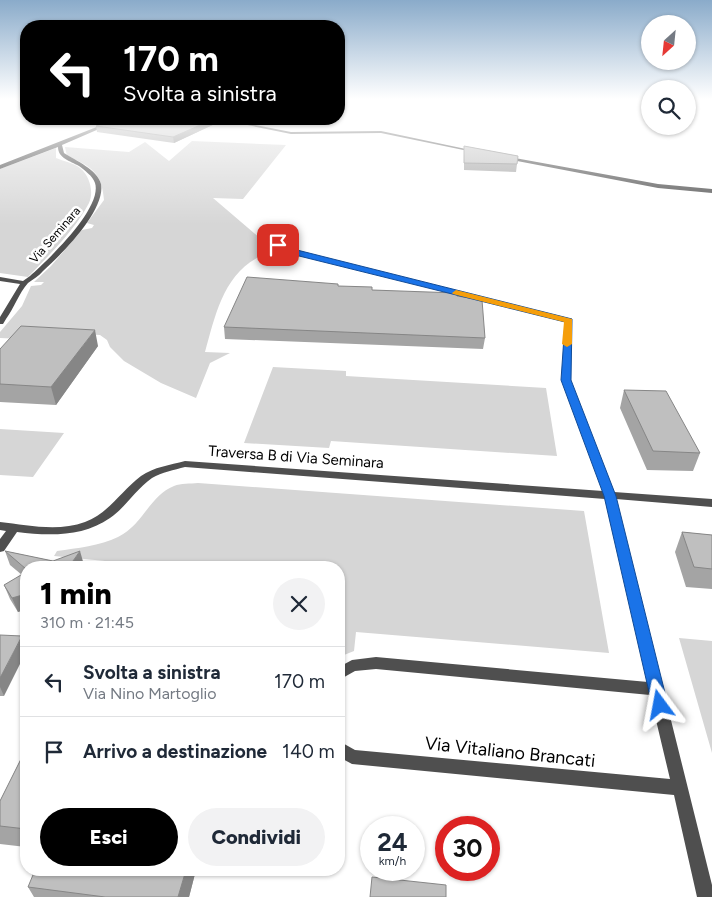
<!DOCTYPE html>
<html lang="it">
<head>
<meta charset="utf-8">
<style>
  body { margin:0; font-family:Figtree,sans-serif; background:#f2f2f3; color:#1f2937; height:100vh; display:flex; flex-direction:column; font-size:19px; white-space:nowrap }
  * { box-sizing:border-box; margin:0 }
  p { font-size:16px; color:#747a83 }
  .icon { flex:none; width:28px; height:28px; fill:none; stroke:currentColor; stroke-width:2; stroke-linecap:round; stroke-linejoin:round }
  .map { position:relative; flex:1; overflow:hidden }
  .sheet { position:absolute; left:20px; top:561px; width:325px; height:315px; display:flex; flex-direction:column; background:#fff; border-radius:20px; box-shadow:0 1px 4px #0004 }
  .sheet>* { flex:none }
  .banner { position:absolute; left:20px; top:20px; width:325px; height:105px; border-radius:20px; box-shadow:0 1px 4px #0004; background:#000; color:#fff; overflow:hidden }
  .needle { width:32px; rotate:207deg }
  .fabs { position:absolute; left:641px; top:15px; display:grid; gap:10px }
  .fabs a { display:grid; place-items:center; width:55px; height:55px; border-radius:50%; background:#fff; box-shadow:0 1px 4px #0004; font-size:25px }
  .speed { position:absolute; left:360px; top:816px; display:flex; gap:10px; font-size:25px; font-weight:700; text-align:center }
  .speed>* { display:grid; place-content:center; width:65px; height:65px; border-radius:50%; background:#fff; box-shadow:0 1px 4px #0004; line-height:1 }
  .speed small { font-size:12px; font-weight:400 }
  .speed .limit { border:8px solid #d22; background:#fff; color:#111 }
  .pin { position:absolute; display:grid; place-items:center; width:42px; height:42px; color:#fff; margin:-21px; border-radius:10px; box-shadow:0 2px 8px #0006 }
  .me { position:absolute; width:55px; margin:-28px; rotate:347deg; stroke-linejoin:round; filter:drop-shadow(0 0 4px #0008) }
  .turn { display:flex; align-items:center; gap:18px; height:105px; padding:0 20px; font-size:22px }
  .turn .icon { width:65px; height:65px; stroke-width:2.5 }
  .turn b { display:block; font-size:35px; line-height:42px }
  .round { display:grid; place-items:center; flex:none; width:52px; height:52px; border-radius:26px; background:#f2f2f3 }
  .overview { display:flex; align-items:center; justify-content:space-between; height:85px; padding:0 20px }
  h1 { font-size:30px; font-weight:800; line-height:38px; color:#000 }
  .button { display:flex; gap:10px; margin-top:auto; padding:10px 20px }
  .button a { flex:1; height:58px; border-radius:30px; background:#000; color:#fff; font-size:20px; font-weight:800; line-height:58px; text-align:center }
  .button a+a { background:#f2f2f3; color:#1f2937 }
  ul { padding:0; list-style:none }
  li { display:flex; align-items:center; gap:15px; height:70px; padding:0 20px; border-top:1px solid #e0e1e3 }
  li div { flex:1 }
  li b { display:block; font-size:19px }
  li em { font-style:normal }
  .map>svg:first-child { display:block }
</style>
</head>
<body>
<div class="map">
<svg width="712" height="897" viewBox="0 0 712 897">
  <rect width="100%" height="100%" fill="#fff"/>
  <path fill="#d6d6d6" d="M192,141l94,4 -43,54 -30,-1 48,41 -2,18c-36,18 -44,60 -54,95l25,1 -20,10 -14,35 -35,-15 -37,-22 -14,-14 -3,-7 -7,-5 -19,-1 -16,7 -65,-3v-6l22,-26 9,-20 10,-1 3,-3h-10l17,-16 31,-36 10,-2 2,-3 -7,-2 17,-23c-2,-27 -13,-34 -37,-44l-2,-9 64,5 16,-10 24,19z
    M56,148v10c7,3 18,5 24,10 10,8 14,24 9,35 -14,27 -40,52 -61,74l-28,-4v-104z
    M273,367l73,4v5l200,12 11,68 -226,-15 -2,7 -85,-5z
    M0,429l64,4 -31,44 -33,-2z
    M198,483l386,28 25,142 -253,-21 -2,19 -15,6v-89h-237l3,-7 -51,-5 3,-5c20,-3 43,-5 61,-14 25,-12 32,-42 56,-51 7,-3 16,-2 24,-3z
    M679,638l33,3v112z"/>
  <g fill="none" stroke-linecap="round" stroke-linejoin="round">
    <path fill="#4f4f4f" fill-rule="evenodd" d="M117,119h5l-60,26 2,8c12,8 33,16 37,31 5,26 -40,71 -58,87 -4,5 -10,8 -15,12 -9,10 -14,25 -22,36l-3,5h-3v-7l20,-33 -20,-3v-4l23,4 7,-5c18,-16 73,-68 65,-93 -2,-7 -11,-13 -16,-17 -9,-5 -21,-8 -21,-19l-58,22v-4z
      M218,119h7l66,13 90,-1 99,21 -2,1 -97,-20 -90,1z
      M504,156l154,28 54,5v4l-54,-5 -156,-30z
      M276,244h4l12,6 280,69 -2,61 44,112 98,7v8l-96,-8 96,386v12h-15l-23,-102 -322,-31 -13,-7v-16l16,9 315,29 -20,-84 -274,-26 -21,2 -16,9v-13l13,-7 24,-3 272,25 -43,-183 -420,-32c-11,3 -23,5 -33,11 -16,11 -26,29 -42,40 -27,19 -61,18 -93,14l-13,19 -4,1v-13l6,-8 -6,-1v-8c27,3 58,10 85,0 24,-9 36,-31 56,-46 13,-9 29,-11 44,-15l418,30 -41,-111 3,-58 -277,-70 -12,-6z"/>
  </g>
  <path fill="#a4a4a4" d="M219,122l-45,21 -77,-11 -1,-6z
    M464,146l54,10 -2,16 -52,-2z
    M338,286l34,4 85,6 28,42 -2,11 -258,-10 -1,-12z
    M98,346l-42,59 -56,-3v-53z
    M624,390l76,63 -7,18 -46,-1 -27,-62z
    M682,532l30,3v54l-26,-2 -11,-35z
    M5,551l48,10 31,4 -2,3h-56v41l-8,3 -8,-13 -6,-14 18,-10 -12,-10z
    M0,635l4,61h-4z
    M26,749v98l-26,-3v-43z
    M196,870l-7,27h-155l-6,-10z"/>
  <path fill="#868686" d="M214,119h5v3l-45,21 -1,-6z
    M95,330l3,16 -42,59 -5,-18z
    M80,551l4,14 -2,3h-14z
    M25,594l1,3v12l-8,3 -6,-14z
    M22,636l4,11v5l-22,44 -4,-9v-9z
    M186,870h10l-7,27h-11z"/>
  <path fill="#bfbfbf" stroke="#868686" d="M117,119h97l-41,18 -77,-11z
    M464,146l54,10 -1,8 -53,-1z
    M247,277l91,7v2l34,1v3l85,3v3l25,4 3,38 -261,-11z
    M21,326l74,4 -44,57 -51,-3v-35z
    M624,390l42,1 34,62 -47,-2z
    M682,532l30,3v34l-18,-2z
    M5,551l48,10 27,-10 -12,17h-42v1z
    M26,572v22l-14,4 -8,-13z
    M0,635l22,1 -22,42z
    M26,749v80l-26,-3v-25z
    M35,870h151l-8,27h-73l-77,-10z
    M372,877l74,8v12h-76z"/>
  <linearGradient id="sky" x2="0" y2="1"><stop stop-color="#8aabca"/><stop offset="0.44" stop-color="#fff"/><stop offset="1" stop-color="#fff" stop-opacity="0"/></linearGradient>
  <rect width="712" height="225" fill="url(#sky)"/>
  <path fill="#1a73e8" stroke="#114b97" d="M275,243h6l12,6 279,70 -1,61 45,116 52,209 -2,5 -6,2 -6,-2 -2,-5 -48,-209 -43,-116 4,-58 -278,-69 -12,-7z"/>
  <path fill="#f59e0b" d="M456,290l116,29v25l-5,3 -5,-3 2,-22 -111,-28 -1,-1z"/>
  <g text-anchor="middle" stroke-width="5" stroke-linejoin="round" paint-order="stroke">
    <g font-size="12" fill="#000" stroke="#fff">
      <text transform="translate(55 235) rotate(-49)" y="4">Via Seminara</text>
    </g>
    <g font-size="15" fill="#000" stroke="#fff">
      <text transform="translate(296 457) rotate(4)" y="5">Traversa B di Via Seminara</text>
    </g>
    <g font-size="18" fill="#000" stroke="#fff">
      <text transform="translate(510 752) rotate(6)" y="6">Via Vitaliano Brancati</text>
    </g>
  </g>
</svg>
<div class="fabs">
<a><svg class="needle" viewBox="-14 -14 28 28"><path d="M0-13l5 13h-10z" fill="#e53935"/><path d="M0 13l5-13h-10z" fill="#747a83"/></svg></a>
<a><svg class="icon" aria-label="search" viewBox="0 0 24 24"><circle cx="10" cy="10" r="6"/><path d="M15 15l6 6"/></svg></a>
</div>
<div class="speed"><div>24<small>km/h</small></div><div class="limit">30</div></div>
<div class="pin" style="left:278px;top:245px;background:#d93025"><svg class="icon" aria-label="arrive" viewBox="0 0 24 24"><path d="M6 21V4h12l-3 4 3 4H6"/></svg></div>
<svg class="me" style="left:660px;top:705px" viewBox="-20 -20 40 40"><path d="M0-17L14 15 0 8-14 15z" fill="#1a73e8" stroke="#fff" stroke-width="4"/></svg>
<div class="banner">
<div class="turn"><svg class="icon" aria-label="left" viewBox="0 0 24 24"><path d="M17 20v-9H6M10 6l-5 5 5 5"/></svg><div><b>170 m</b>Svolta a sinistra</div></div>
</div>
<section class="sheet">
<div class="overview"><div><h1>1 min</h1><p>310 m · 21:45</p></div><a class="round"><svg class="icon" aria-label="close" viewBox="0 0 24 24"><path d="M6 6l12 12M18 6L6 18"/></svg></a></div>
<ul>
<li><svg class="icon" aria-label="left" viewBox="0 0 24 24"><path d="M17 20v-9H6M10 6l-5 5 5 5"/></svg><div><b>Svolta a sinistra</b><p>Via Nino Martoglio</p></div><em>170 m</em></li>
<li><svg class="icon" aria-label="arrive" viewBox="0 0 24 24"><path d="M6 21V4h12l-3 4 3 4H6"/></svg><div><b>Arrivo a destinazione</b></div><em>140 m</em></li>
</ul>
<div class="button"><a>Esci</a><a>Condividi</a></div>
</section>
</div>
</body>
</html>
